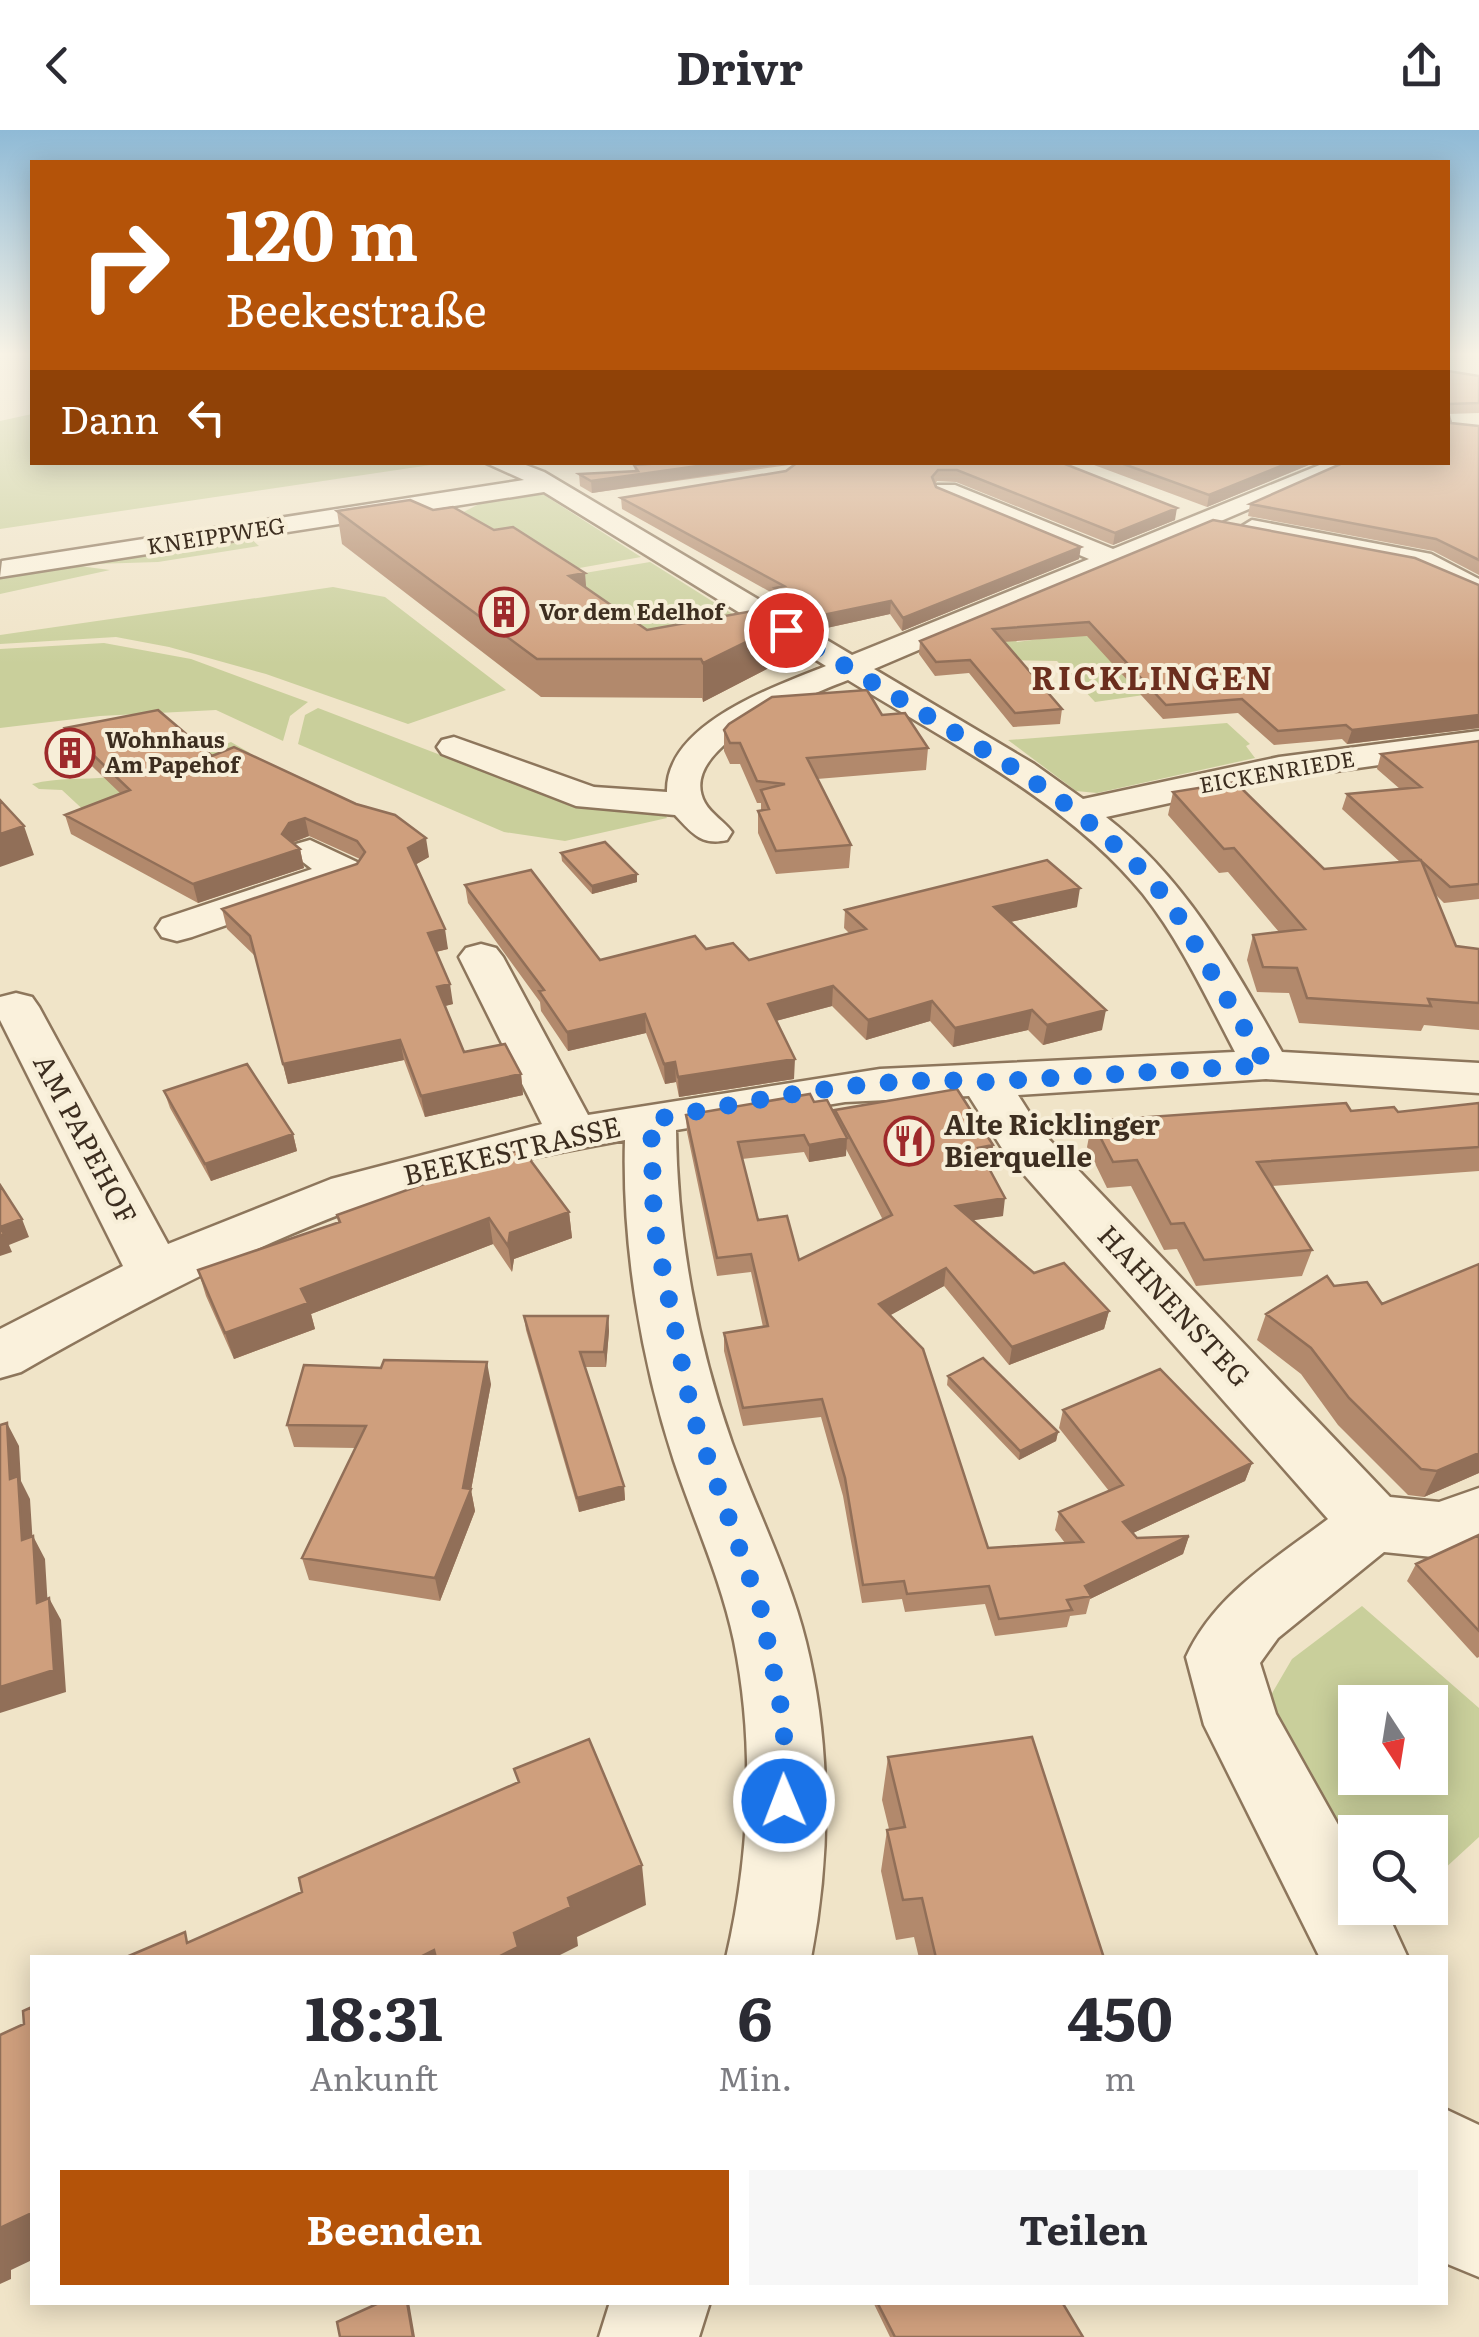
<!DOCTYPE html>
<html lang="de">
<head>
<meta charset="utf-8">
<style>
  body { margin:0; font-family:Literata,serif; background:#f7f7f7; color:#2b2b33; height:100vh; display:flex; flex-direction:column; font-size:38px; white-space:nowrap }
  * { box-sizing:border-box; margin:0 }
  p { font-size:32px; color:#7c7c81 }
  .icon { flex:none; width:55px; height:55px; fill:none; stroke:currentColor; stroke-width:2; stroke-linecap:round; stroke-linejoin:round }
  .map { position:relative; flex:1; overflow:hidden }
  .side { position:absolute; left:30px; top:1825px; width:1418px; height:350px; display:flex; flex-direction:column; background:#fff; border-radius:0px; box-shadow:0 5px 25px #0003 }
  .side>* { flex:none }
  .top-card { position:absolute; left:30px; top:30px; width:1420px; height:305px; border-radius:0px; box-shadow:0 5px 25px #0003; background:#b45309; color:#fff; overflow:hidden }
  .needle { width:65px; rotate:168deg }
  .buttons { position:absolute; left:1338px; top:1555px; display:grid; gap:20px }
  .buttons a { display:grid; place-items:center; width:110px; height:110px; border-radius:0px; background:#fff; box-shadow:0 5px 25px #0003; font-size:50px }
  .pin { position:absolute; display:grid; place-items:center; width:85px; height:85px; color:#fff; margin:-42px; border:5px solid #fff; border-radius:50%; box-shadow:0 2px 10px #0007 }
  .me { position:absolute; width:110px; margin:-55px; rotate:359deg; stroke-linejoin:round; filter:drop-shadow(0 0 8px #0008) }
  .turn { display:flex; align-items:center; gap:35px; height:210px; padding:0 30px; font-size:45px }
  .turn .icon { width:130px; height:130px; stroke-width:2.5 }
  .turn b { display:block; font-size:70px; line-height:85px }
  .then { display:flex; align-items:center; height:95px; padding:0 30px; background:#0003; gap:20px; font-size:38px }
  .eta { display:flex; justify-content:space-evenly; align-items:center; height:170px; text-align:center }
  .eta b { font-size:60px; font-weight:700; line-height:70px }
  .button { display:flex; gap:20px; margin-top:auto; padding:20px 30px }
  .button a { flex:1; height:115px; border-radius:0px; background:#b45309; color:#fff; font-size:40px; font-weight:700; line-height:115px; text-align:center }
  .button a+a { background:#f7f7f7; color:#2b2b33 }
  header { display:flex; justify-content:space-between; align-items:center; height:130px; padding:0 30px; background:#fff; font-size:45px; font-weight:700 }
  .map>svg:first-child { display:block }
</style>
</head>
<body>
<header><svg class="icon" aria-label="back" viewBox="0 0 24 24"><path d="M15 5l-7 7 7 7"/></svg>Drivr<svg class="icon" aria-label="share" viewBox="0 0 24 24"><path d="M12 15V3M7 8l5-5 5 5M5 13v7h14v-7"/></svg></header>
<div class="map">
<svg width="1479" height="2207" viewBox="0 0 1479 2207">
  <rect width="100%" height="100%" fill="#f0e4c8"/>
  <path fill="#c9cf9b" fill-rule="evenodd" d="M32,284v48l412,1 -444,66v-108z
    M541,363l100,64 -84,15 -115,-49 41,-21z
    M246,404l13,12 -101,16 -64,2 -5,-5z
    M650,432l108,68 -119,3 -84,-55z
    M56,433l54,7 -110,24v-22z
    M333,457l52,10 121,93 -98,34 -142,-50 -97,-27 -53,-10 -116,7v-9z
    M1000,496l17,16 89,-12 80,59 -91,13 -38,-41 -55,-1z
    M104,513l87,16 117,43 -18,14 -7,25 -67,-31 -116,6 -100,12v-79z
    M318,578l258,99 87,4 4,7 -102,23 -61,-9 -206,-88 7,-29z
    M1227,593l23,21 -4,2 9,12 -158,35 -21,-2 -68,-51z
    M231,612l19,11 -160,63 -28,-26 -23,-1 -7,-5c27,-7 50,-4 77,-7 42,-5 83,-20 122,-35z
    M1362,1476l117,102v129l-49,45v-50h-75v27l-88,-157 25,-43zM1355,1572h75v76h-75z"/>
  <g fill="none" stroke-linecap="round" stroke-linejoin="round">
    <g stroke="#8d765c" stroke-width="5">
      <path id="minor" d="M484,332h34l26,10 308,183 237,-96 -152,-64 -3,-5 3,-5h18l158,64 214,-87h32l-485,207 160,95 49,35 196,-42 200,-26v20l-200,28 -173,38c80,62 127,148 176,235l197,11v30l-213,-14 -248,16 23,36 349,366 49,5 40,-14v56l-37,14 -58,-6 -106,86 -18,25 16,51 79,141v53h30l23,50h-88l-116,-233 -18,-68c29,-63 88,-97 142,-138l-323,-366 -36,-57 -124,6 -169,28c1,105 21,214 56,313 24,66 57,130 74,199 25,101 25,213 5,316h-85c24,-102 29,-214 8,-317 -13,-62 -40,-120 -60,-180 -33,-101 -52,-215 -49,-321 -72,13 -145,27 -216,50 -137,44 -263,111 -388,182l-21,6v-49l123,-63 -123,-246v-23l16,-4 16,4 7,10 129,237 163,-65 211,-55 -83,-167 7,-9 15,-4 15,4 7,9 85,158 292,-46 355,-17c-28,-53 -54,-110 -92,-158 -76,-93 -195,-152 -295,-214 -36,14 -175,66 -143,123 6,11 20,19 27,29l-5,8c-26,6 -35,-7 -52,-25l-99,-9 -134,-52 -5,-7 5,-7 12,-3 140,50 73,5c-2,-68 107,-105 159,-126l-282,-174 -544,85 2,-16 522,-81z
        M1252,390l179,34 48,25v19l-66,-31 -170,-34 -4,-5z
        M310,710l49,23 6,8 -6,8 -167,58 -15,4 -15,-4 -6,-9 6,-9 150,-50 -22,-17 6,-8z
        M1445,1979l34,16v152l-34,-14z
        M610,2172h100l-11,35h-100z"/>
    </g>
    <use href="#minor" fill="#faf1dc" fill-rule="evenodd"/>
  </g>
  <path fill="#b2896c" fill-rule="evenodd" d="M1448,241l31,5v37l-31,1 3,9 28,3v149l-46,-24 -185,-35 2,-12 198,-42z
    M678,332h382l115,58 -62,25 -157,-63 -19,-1 -2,3 1,3 143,72 -177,72 -12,-17 -68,15 -48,-28v-7l-152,-85 -1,-11 165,-27 10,-7 -204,29 -12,-7 -1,-12 56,-3 -1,-6z
    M1086,332h230l-109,45z
    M337,381l249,77 61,42 151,23 -95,49 -1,-4 -161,-1 -199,-153z
    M1213,390l266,65v143l-132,16 -5,-5 -68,6 -36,-32 -75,6 -76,-83 -84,6 59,67 -2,15 -47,3 -44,-54 -34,3 -16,-22 1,-13z
    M882,585l46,33 -2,22 -109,9 34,66 -2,23 -73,6 -18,-41v-22l3,-1v-7h-4l-17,-39h-10l-6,-13v-21z
    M65,598l147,28 217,101 -14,8 33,84 -12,3 17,52 -8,2 19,46 57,22 2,21 -98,22 -21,-57 -116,24 -33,-128 -28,-27 -5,-20 135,-45 3,-5 -51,-23 -17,7 8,6 4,19 -106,35 -127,-69 -6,-19 56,-21 -50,-48z
    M1479,611v158l-35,4 -9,-9 21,52 23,3v81l-55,-5 -3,6 -122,-8 -10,-30 -32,-1 -10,-32 6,-25 26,-3 -51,-60 -9,1 -51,-58 5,-23 151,77 76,-7 -58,-53 5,-15 53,-5 -23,-20 4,-15z
    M561,723l76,21v8l-45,12 -30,-33z
    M465,755l135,75 106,-11 43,11 100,-27 -5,-5 1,-18 232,-3 -67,15 92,108 -59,15 -15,-15 -75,17 -23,-26 -64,19 -34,-34 -56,15 18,58 -115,18 -3,-15 -11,2 -19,-51 -78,18 -27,-40 -1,-9 -72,-99z
    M164,961l129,43 4,17 -86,30 -41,-73z
    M814,972l21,13v-5l158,35 -2,17 -5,1 17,53 -30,4 61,53 75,38 -5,18 -95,36 -65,-79 -54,29 98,233 77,-5 -10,-13 4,-18 50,-21 -50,-63 4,-18 189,53 -7,18 -112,52 4,5 52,-2 -6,18 -93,45 -4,15 -16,2 -3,11 -72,9 -10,-32 -80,8 -3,-13 -40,4 -19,-107 -22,-79 -78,9 -19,-75v-18l39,-6 -12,-55 -34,4 -30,-144 -1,-17zM846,1019l37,71 -84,40 -41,-40 -16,-61 62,-7 5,10 37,-6z
    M1479,973v68l-207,15 40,64 -10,26 -106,10 -19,-37 -13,1 -33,-64 -24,2 -20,-41 5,-26 259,-10 47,1z
    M569,1082l3,26 -58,21 -2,13 -19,-28 -182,70 4,15 -81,30 -28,-63 -8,-26 140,-48 -1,-7z
    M1479,1134v209l-55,24 -16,-2 -70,-70 -37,-51 -44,-34 9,-26 68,-28 48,18z
    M524,1186h84l1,15 -3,36h-21l39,119 1,14 -46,12 -53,-182z
    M948,1246l110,56 -2,9 -37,19 -72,-75z
    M491,1254l-20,106 4,21 -35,90 -131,-21 -7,-22 53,-110 -61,-1 -7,-22z
    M1479,1405v122l-2,1 -70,-77 9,-17z
    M888,1627l216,201h-185l-5,-21 -18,3 -15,-69 6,-41 2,-1 -7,-29z
    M873,2172h189l21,35h-193z"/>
  <path fill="#916f58" d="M726,332h70l-204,31 -1,-12z
    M1291,332h25l-109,45 2,-12z
    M1177,378l-2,12 -62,25 2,-12z
    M1081,417l-2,12 -177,72 1,-13z
    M585,443l3,36 -19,-33z
    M891,471l-1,13 -68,15 1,-14z
    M799,486l-1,37 -95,49v-39z
    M1479,585v13l-132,16 5,-14z
    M305,688l4,18 -16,6 -7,10 -4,-18 7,-11z
    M24,696l10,29 -34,12v-33z
    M426,708l3,19 -18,10 -3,-19z
    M300,719l4,19 -106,35 -5,-19z
    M637,744v8l-45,12v-8z
    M1080,758l-3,19 -85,19 2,-19z
    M445,799l3,20 -17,4 -3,-20z
    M450,854l3,20 -12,3 -4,-20z
    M833,856l-1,20 -64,17v-19z
    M932,871l-2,20 -64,19 2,-20z
    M1032,880l-4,20 -75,17 2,-19z
    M1106,880l-4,20 -59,15 4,-20z
    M645,884l1,19 -78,18 -1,-19z
    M400,910l4,20 -116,24 -5,-20z
    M795,929l-1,20 -115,18 -1,-20z
    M675,932l1,20 -11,2 -1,-20z
    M521,944l2,21 -98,22 -4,-21z
    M293,1004l4,17 -86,30 -6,-17z
    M847,1008l-1,18 -37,6v-17z
    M993,1015l-2,17 -16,3 3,-17z
    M1005,1068l-2,18 -49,7 2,-17z
    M569,1082l3,26 -58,21 -2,13 -4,-26 2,-13z
    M489,1088l4,26 -182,70 4,15 -81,30 -9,-26 76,-44z
    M22,1089l7,18 -20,8 3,7 -12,4v-29z
    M946,1138l-2,18 -66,36 1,-18z
    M1109,1181l-5,18 -95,36 3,-18z
    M608,1186l1,15 -3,36 -2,-15z
    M487,1232l4,22 -20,106 4,21 -35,90 -5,-23 28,-90z
    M7,1293l12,23 2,35 9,18 4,63 -12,-22 -12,-61z
    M1058,1302l-2,9 -37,19 1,-9z
    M1479,1323v20l-55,24 13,-26z
    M1252,1333l-7,18 -127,59 5,-18z
    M624,1356l1,14 -46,12 -2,-14z
    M33,1406l12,23 4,66 -12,-22z
    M1189,1406l-6,18 -93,45 1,-3 -6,-10z
    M49,1468l12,22 5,72 -66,21v-26z
    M642,1735l4,40 -69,32 1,9 -24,12h-58l18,-25 54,-35z
    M434,1820l2,8h-18z
    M32,2083v47l-21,10v9l-11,5v-56z
    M407,2172h2l6,35h-2z"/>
  <path fill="#cf9f7d" stroke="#916f58" stroke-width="2.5" d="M1448,241l31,5v27l-31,1z
    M1448,282l3,11 28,3v134l-43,-21 -186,-35 95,-42h103z
    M678,332h48l-135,19 -12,-7 59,-3 -4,-6z
    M798,332h262l117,46 -62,25 -158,-63h-19l-6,7 4,10 145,60 -178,71 -12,-17 -68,14 -48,-27 9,-2 -163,-88 165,-27z
    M1118,332h173l-82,33z
    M410,370l23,10 20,-3 41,23 19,-3 72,46 -16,3 78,54 134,-24 18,10 -96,47 -2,-4h-164l-200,-148z
    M1213,390l202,38 64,27v130l-127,15 -6,-5 -68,6 -36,-32 -76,6 -77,-83 -96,7 69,80 -47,4 -45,-53 -34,2 -16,-21z
    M867,560l15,25 23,-2 23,35 -121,10 44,87 -75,6 -18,-40 11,-2 -8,-19 24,-6 -28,-3 -17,-38h-10l-6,-13 5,-6 43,-27z
    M158,580l54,46 22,-9 122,57 39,11 31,23 -18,10 37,81 -17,4 22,51 -13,3 27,65 41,-8 16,30 -100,22 -21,-56 -117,24 -33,-128 -28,-27 135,-45 8,-12 -8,-11 -52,-23 -16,5 -7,11 18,15 -107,35 -128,-69 65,-25 -65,-62z
    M1479,611v143l-29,3 -103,-93 74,-7 -40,-33z
    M1235,652l89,87 97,-9 35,86 23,3v54l-51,-4 3,7 -124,-8 -10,-30 -34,-1 -10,-32 52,-6 -71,-81 -10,1 -51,-57z
    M0,670l24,26 -24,8z
    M605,712l32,32 -45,12 -31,-33z
    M1047,730l33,28 -86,19 112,103 -59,15 -15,-15 -77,18 -23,-27 -64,19 -35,-34 -65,18 27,55 -117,18 -3,-15 -11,2 -19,-50 -78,18 -28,-41 5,-1 -79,-105 66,-15 69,90 95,-24 11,13 27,-6 16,17 117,-31 -21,-19z
    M247,934l46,70 -88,30 -41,-73z
    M957,959l36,56 -15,3 27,50 -49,8 78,67 30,-10 45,48 -97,36 -66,-79 -67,36 44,45 65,199 95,-6 -24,-30 64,-27 -60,-75 97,-41 92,94 -129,59 14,16 52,-2 -104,50 6,10 -24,4 5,10 -73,9 -10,-33 -82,8 -3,-13 -41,4 -18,-107 -23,-79 -79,9 -19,-75 44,-7 -17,-72 -34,4 -31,-143 124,-21 4,8 13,-2 20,38 -38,7 -5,-10 -66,7 20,78 29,-4 12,44 93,-45 -57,-105z
    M1346,973l5,8 43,-4 4,5 81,-9v44l-222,15 55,88 -108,10 -20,-37 -13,1 -34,-64 -24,2 -21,-41z
    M522,1019l47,63 -59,21 -2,13 -19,-28 -188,71 7,14 -83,30 -27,-63 142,-48 -3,-7z
    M0,1055l22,34 -22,8 4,7 -4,2z
    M1479,1134v189l-42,18 -16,-2 -72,-71 -38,-50 -45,-34 61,-38 7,10 33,-4 15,22z
    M524,1186h84l-4,36h-24l44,134 -47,12z
    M983,1228l75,74 -38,19 -72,-75z
    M384,1230l103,2 -24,126 8,1 -36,89 -133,-20 64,-132 -79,-1 17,-60 77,3z
    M7,1293l3,56 8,-3 4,64 11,-4 4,67 12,-5 5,72 -54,17v-262z
    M1479,1405v96l-63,-67z
    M1032,1607l72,221h-168l-14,-60 -19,2 -16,-70 18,-3 -17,-70z
    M589,1609l53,126 -74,33 3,9 -57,26 4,14 -22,11h-60l-2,-8 -16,8h-294l61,-26 2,11 115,-51 -3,-14 220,-96 -5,-13z
    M32,1877v206l-32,15v-193l24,-11 -1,-13z
    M381,2172h26l6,35h-73l-3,-15z
    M877,2172h185l21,35h-188z"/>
  <linearGradient id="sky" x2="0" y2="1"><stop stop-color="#8fbad6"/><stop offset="0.42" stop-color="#f8f3e6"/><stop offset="1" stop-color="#f8f3e6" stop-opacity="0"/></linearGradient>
  <rect width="1479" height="534" fill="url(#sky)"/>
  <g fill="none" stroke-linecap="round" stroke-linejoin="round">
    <path stroke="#1a73e8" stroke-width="18" stroke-dasharray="0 32.4" d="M784,1671v-79l-23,-112 -69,-197 -38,-187 -3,-106c108,-20 224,-46 334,-38l281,-17 -96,-163 -38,-42 -55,-48 -57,-40 -234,-142"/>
  </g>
  <defs>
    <g id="building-ring" transform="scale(2.5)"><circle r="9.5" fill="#f7eed8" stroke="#9e2a2b" stroke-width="1.5"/><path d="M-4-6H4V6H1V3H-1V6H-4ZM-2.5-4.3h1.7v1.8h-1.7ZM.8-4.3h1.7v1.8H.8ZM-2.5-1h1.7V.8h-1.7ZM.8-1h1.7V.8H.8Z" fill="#9e2a2b"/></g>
    <g id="restaurant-ring" transform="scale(2.5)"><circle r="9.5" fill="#f7eed8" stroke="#9e2a2b" stroke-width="1.5"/><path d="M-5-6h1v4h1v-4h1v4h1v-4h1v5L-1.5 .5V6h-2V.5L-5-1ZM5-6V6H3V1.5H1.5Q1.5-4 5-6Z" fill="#9e2a2b"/></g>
  </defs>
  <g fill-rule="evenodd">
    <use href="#building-ring" x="504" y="482"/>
    <use href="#building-ring" x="70" y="623"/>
    <use href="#restaurant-ring" x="909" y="1011"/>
  </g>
  <g text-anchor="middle" stroke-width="8" stroke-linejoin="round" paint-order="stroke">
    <g font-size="22" fill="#3d2e20" stroke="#f7eed8">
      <text transform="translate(216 406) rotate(-9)" y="8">KNEIPPWEG</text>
      <text transform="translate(1277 642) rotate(-10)" y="8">EICKENRIEDE</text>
    </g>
    <g font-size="22" font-weight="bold" fill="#3d2e20" stroke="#f7eed8" text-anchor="start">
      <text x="539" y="490">Vor dem Edelhof</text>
      <text x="105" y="618">Wohnhaus<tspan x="105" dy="25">Am Papehof</tspan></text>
    </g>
    <g font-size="28" font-weight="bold" fill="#3d2e20" stroke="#f7eed8" text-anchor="start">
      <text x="944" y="1005">Alte Ricklinger<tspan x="944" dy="32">Bierquelle</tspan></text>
    </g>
    <g font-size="28" fill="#3d2e20" stroke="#f7eed8">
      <text transform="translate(85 1009) rotate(62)" y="10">AM PAPEHOF</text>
      <text transform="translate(512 1021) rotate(-13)" y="10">BEEKESTRASSE</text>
      <text transform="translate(1174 1176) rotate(47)" y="10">HAHNENSTEG</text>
    </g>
    <g font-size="32" font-weight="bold" letter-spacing="2.5" fill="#6b2e1e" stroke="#f7eed8">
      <text x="1153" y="560">RICKLINGEN</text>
    </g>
  </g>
</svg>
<div class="buttons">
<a><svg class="needle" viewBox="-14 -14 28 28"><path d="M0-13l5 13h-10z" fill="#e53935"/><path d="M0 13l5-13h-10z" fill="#7c7c81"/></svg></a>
<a><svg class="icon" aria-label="search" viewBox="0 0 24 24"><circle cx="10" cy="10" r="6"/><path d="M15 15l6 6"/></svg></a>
</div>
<div class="pin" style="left:786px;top:500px;background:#d93025"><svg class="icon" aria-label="arrive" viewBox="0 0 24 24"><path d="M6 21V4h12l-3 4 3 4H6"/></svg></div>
<svg class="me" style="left:784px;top:1671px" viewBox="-20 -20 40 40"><circle r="17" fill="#1a73e8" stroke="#fff" stroke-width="3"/><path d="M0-11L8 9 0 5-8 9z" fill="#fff"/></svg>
<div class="top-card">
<div class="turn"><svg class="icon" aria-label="right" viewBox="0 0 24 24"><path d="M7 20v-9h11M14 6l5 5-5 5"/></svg><div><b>120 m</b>Beekestraße</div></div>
<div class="then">Dann<svg class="icon" aria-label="left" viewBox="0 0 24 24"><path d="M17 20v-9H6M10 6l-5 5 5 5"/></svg></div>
</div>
<section class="side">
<div class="eta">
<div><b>18:31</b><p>Ankunft</p></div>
<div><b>6</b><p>Min.</p></div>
<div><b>450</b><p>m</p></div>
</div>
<div class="button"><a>Beenden</a><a>Teilen</a></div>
</section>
</div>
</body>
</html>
